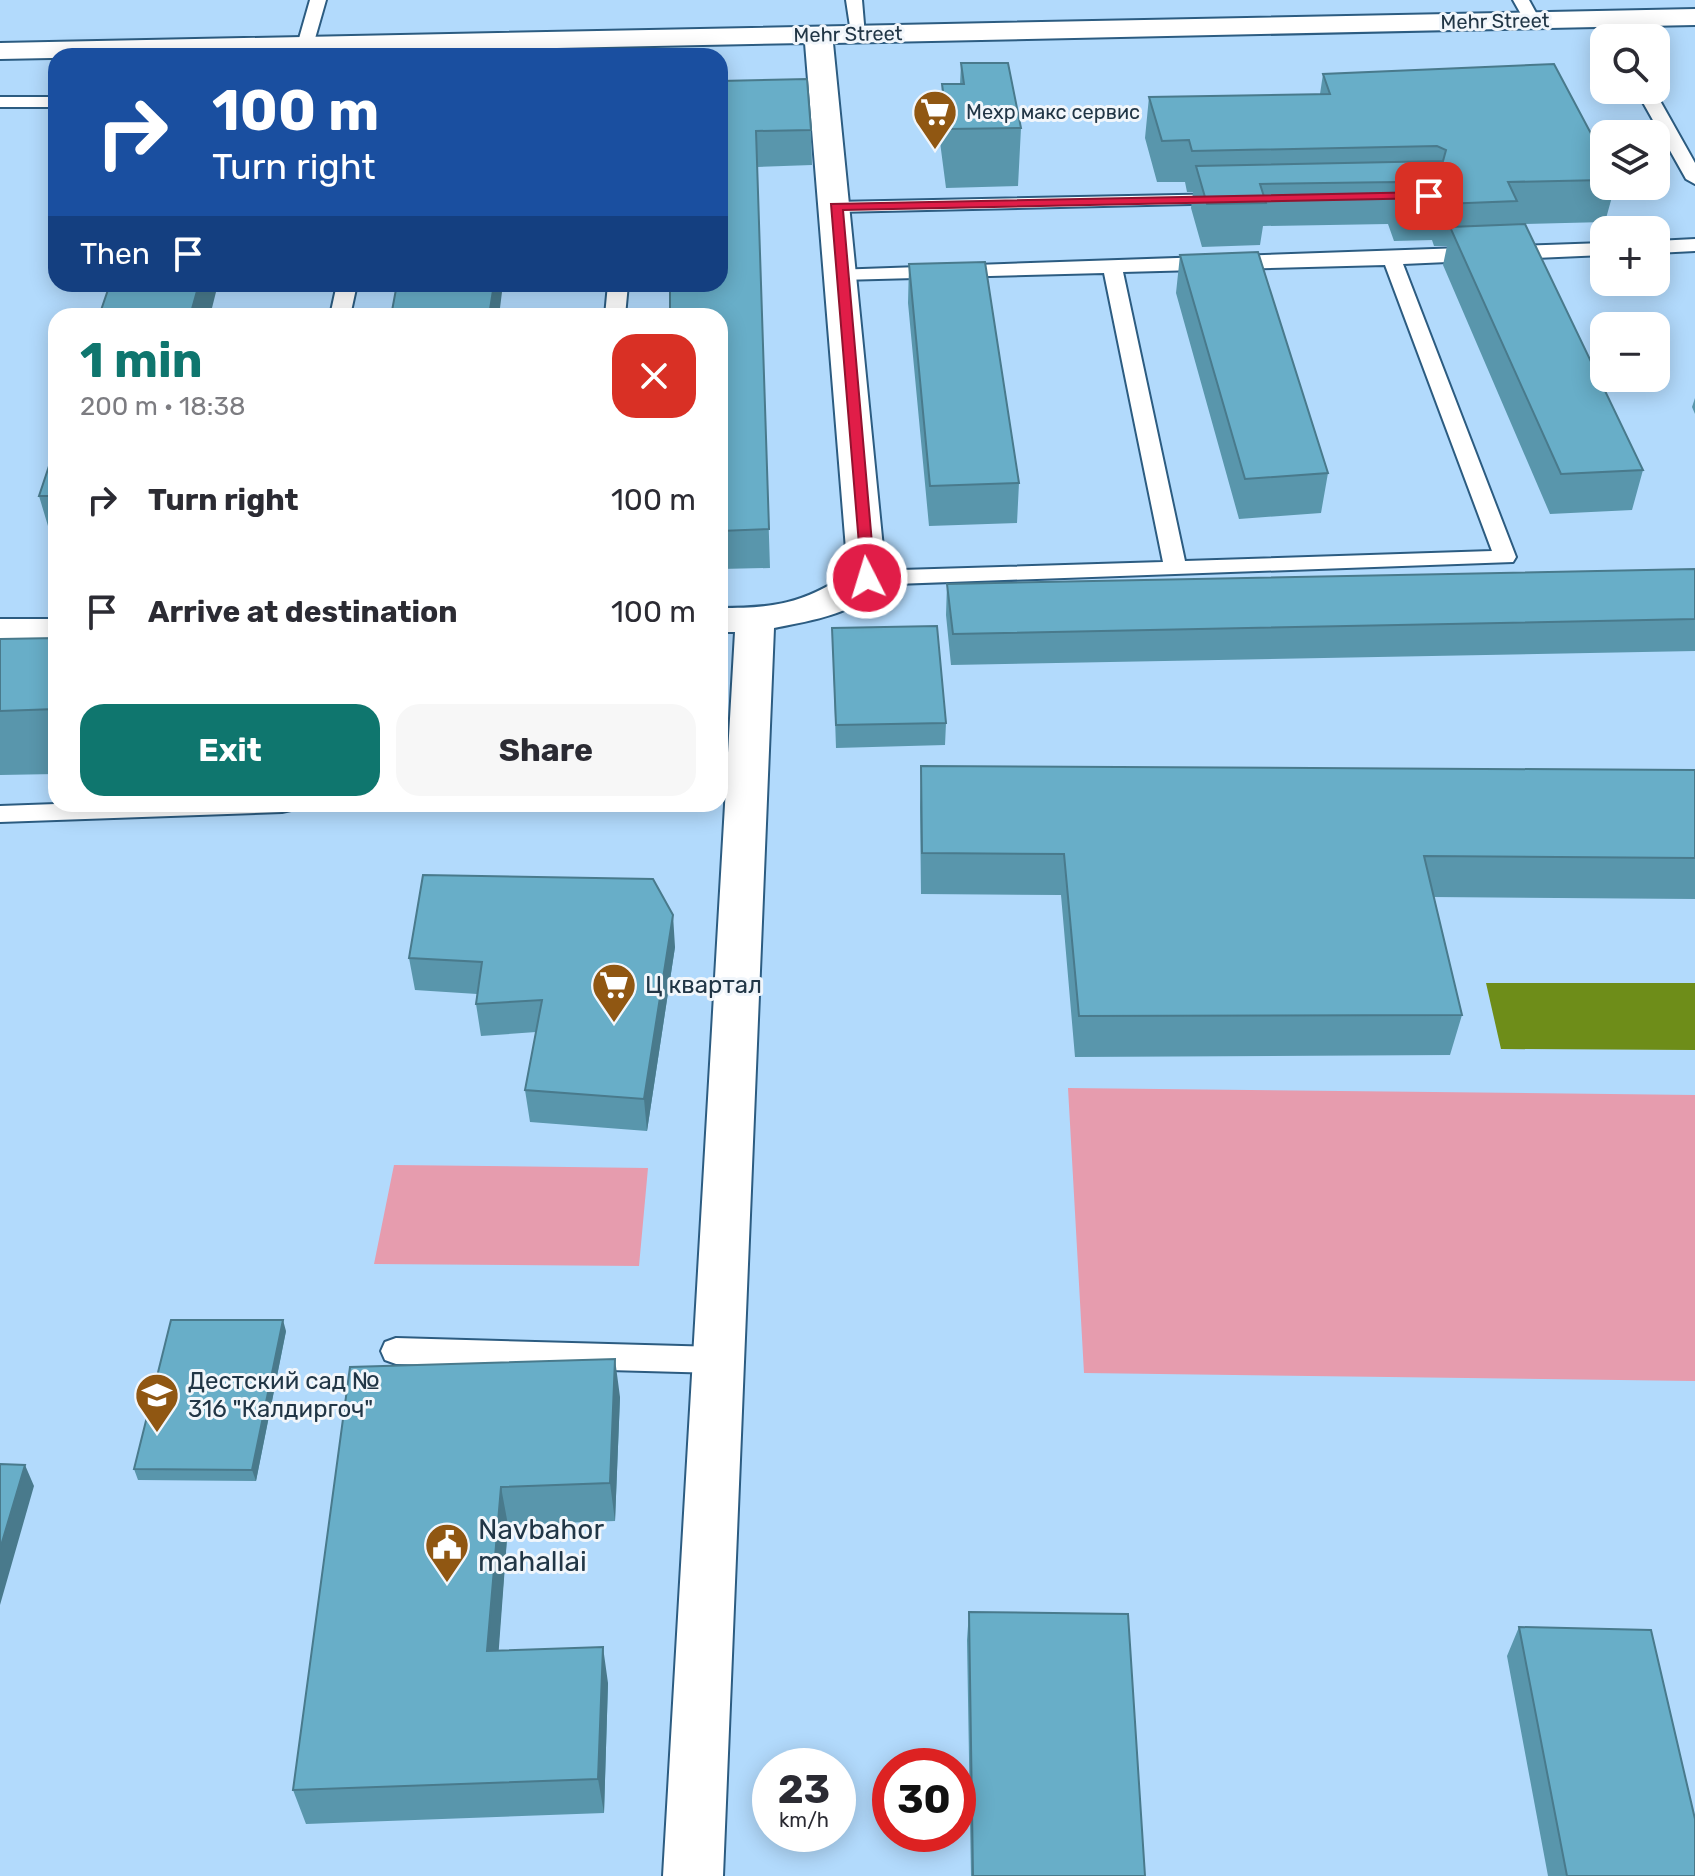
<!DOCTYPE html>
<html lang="en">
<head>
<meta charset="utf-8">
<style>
  body { margin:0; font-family:Rubik,sans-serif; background:#f7f7f7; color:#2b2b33; height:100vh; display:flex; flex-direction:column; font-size:30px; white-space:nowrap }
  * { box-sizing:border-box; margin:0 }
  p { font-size:26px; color:#7c7c81 }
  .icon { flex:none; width:44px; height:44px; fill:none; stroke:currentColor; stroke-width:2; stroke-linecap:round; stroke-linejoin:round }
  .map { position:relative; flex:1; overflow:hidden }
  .sheet { position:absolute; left:48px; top:308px; width:680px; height:504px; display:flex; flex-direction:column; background:#fff; border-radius:24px; box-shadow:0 4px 20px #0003 }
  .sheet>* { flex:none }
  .top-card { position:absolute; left:48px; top:48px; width:680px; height:244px; border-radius:24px; box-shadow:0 4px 20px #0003; background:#1a4fa0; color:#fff; overflow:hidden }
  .tools { position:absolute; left:1590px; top:24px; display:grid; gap:16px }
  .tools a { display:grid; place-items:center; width:80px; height:80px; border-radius:16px; background:#fff; box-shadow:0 4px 20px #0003; font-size:40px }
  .speed { position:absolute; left:752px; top:1748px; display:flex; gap:16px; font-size:40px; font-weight:700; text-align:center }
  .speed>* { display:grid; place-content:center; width:104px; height:104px; border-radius:50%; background:#fff; box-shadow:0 4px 20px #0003; line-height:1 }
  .speed small { font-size:20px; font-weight:400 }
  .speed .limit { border:12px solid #d22; background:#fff; color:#111 }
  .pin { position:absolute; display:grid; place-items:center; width:68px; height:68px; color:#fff; margin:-34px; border-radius:16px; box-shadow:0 4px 12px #0006 }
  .me { position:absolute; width:88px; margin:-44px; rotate:355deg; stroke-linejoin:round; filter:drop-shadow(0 0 6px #0008) }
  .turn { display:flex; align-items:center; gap:28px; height:168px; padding:0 32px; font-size:36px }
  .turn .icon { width:104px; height:104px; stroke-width:2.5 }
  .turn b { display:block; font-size:56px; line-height:68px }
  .then { display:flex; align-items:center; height:76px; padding:0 32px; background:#0003; gap:16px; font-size:30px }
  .round { display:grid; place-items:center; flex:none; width:84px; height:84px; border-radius:24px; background:#f7f7f7 }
  .head { display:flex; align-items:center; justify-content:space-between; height:136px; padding:0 32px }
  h1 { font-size:48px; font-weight:700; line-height:60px; color:#0f766e }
  .primary-button { display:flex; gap:16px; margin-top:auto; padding:16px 32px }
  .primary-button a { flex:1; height:92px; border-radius:24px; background:#0f766e; color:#fff; font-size:32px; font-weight:700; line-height:92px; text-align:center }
  .primary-button a+a { background:#f7f7f7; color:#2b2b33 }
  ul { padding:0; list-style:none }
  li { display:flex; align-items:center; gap:24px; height:112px; padding:0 32px }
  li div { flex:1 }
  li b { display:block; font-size:30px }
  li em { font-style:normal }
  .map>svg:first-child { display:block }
</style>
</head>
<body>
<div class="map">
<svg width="1695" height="1876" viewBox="0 0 1695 1876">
  <rect width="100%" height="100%" fill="#b2dafc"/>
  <path fill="#e69cae" d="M1068,1088l627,7v286l-611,-8z
    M394,1165l254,3 -9,98 -265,-2z"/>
  <path fill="#6e8d19" d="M1486,983h209v67l-194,-1z"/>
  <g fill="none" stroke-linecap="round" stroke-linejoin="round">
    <g stroke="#2c5c81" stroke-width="4">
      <path id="service" d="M310,0h16l-16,56h-16z
        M846,0h16l3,36h-12l-2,-3z
        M1513,0h16l11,20 -2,3h-12z
        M1636,90h18l41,73v21l-9,-5z
        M0,97h56v10h-56z
        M1228,194l6,1v8l-398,9 -9,-5 9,-5z
        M1695,239v12l-39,2v-12z
        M1604,243v12l-201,9 113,293 -3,5 -646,23 -11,-7 11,-7 296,-9 -59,-289 -263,7 -7,-2v-8zM1385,265l107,286 -307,10 -62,-289z
        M337,284h20l-7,32h-20z
        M608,284h20l-3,32h-20z
        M56,804h238l-3,6 -9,2 -282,10v-16z
        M396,1338l322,9 11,4 4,9 -4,9 -11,4 -322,-9 -11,-4 -4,-9 4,-9z"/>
    </g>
    <g stroke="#2c5c81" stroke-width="4">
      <path id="minor" d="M1695,9v16l-862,18 53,535c-25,36 -73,42 -112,50l-51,1248h-60l72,-1244h-15v-24c54,0 82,-4 128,-34l-43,-531 -805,16v-16z
        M0,619h56v24h-56z"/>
    </g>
    <use href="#service" fill="#fff" fill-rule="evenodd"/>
    <use href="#minor" fill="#fff" fill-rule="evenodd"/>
  </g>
  <path fill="#5996ac" d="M961,63l60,65 -3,58 -72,2 -6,-46 2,-58h18z
    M1323,74l281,84v28h11l-10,36 -80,2 118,246 -11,40 -82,4 -107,-249 4,-19h-13l-2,-6 -38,1 -6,-17 -125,2 -3,19 -58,2 -11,-39 2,-16h-6l-2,-10h-28l-12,-44 4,-41 171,-3z
    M720,81l91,49 1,35 -55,2 13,401 -50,1z
    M1180,255l148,218 -7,40 -82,6 -63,-226z
    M909,264l110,219 -2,40 -88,3 -21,-223z
    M1695,398v16l-3,-7z
    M56,445v91h-5l-12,-40z
    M1695,569v82l-744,14 -5,-50 1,-31z
    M832,628l114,95 -1,22 -109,3z
    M56,638v136l-56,1v-136z
    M921,766l774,4v129l-262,-2 29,118 -12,40 -375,2 -14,-162 -140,-1 -1,-87z
    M675,947l-28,184 -117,-9 -5,-32 11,-58 -55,4 -5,-32 1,-10 -62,-4 -6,-32z
    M286,1331l-30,150 -118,-1 -4,-11z
    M350,1367l270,30 -5,124 -107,4 -10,126 110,32 -4,130 -298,11 -13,-34z
    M969,1612l176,264h-174l-4,-236z
    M1519,1627l176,249h-147l-41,-220z"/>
  <path fill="#497a8c" d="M199,284h19l-8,32h-20z
    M494,284h9l-4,32h-10z
    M673,915l2,32 -28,184 -3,-32z
    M283,1320l3,11 -30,150 -4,-11z
    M615,1359l5,38 -5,124 -5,-38z
    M25,1465l9,21 -34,119v-56z
    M501,1487l7,38 -12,162 -9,-36z
    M603,1647l5,36 -4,130 -6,-34z"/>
  <path fill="#68aec8" stroke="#497a8c" stroke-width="2" d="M961,63h47l13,65 -73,1 -6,-45h22z
    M1554,64l50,94v22l-96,2 9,19 -74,3 -3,-6h-38l-6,-16 -136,2 6,19 -59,1 -11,-38 247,-5 3,-11 -9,-4 -245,5 -3,-11 -27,1 -13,-44 181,-3 -7,-20z
    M807,79l4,51 -55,1 13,398 -49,2v-215h-50v-32h50v-203z
    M1525,224l118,246 -82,4 -111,-247z
    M1258,252l70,221 -83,6 -65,-224z
    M985,262l34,221 -89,3 -21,-222z
    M110,284h89l-9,32h-91z
    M397,284h97l-5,32h-98z
    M56,445v51h-17z
    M1695,569v50l-742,15 -6,-50z
    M937,626l9,97 -110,2 -4,-97z
    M56,638v71l-56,2v-72z
    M921,766l774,4v88l-271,-2 38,159 -383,1 -15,-162 -142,-1z
    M423,875l230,4 20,36 -29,184 -119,-9 17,-90 -66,4 6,-42 -73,-4z
    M171,1320h112l-31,150 -118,-1z
    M615,1359l-5,124 -109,4 -14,164 116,-4 -5,132 -305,11 57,-423z
    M0,1464l25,1 -25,84z
    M969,1612l159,2 17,262h-172z
    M1519,1627l132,3 44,189v57h-128z"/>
  <path fill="#e11d48" stroke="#92132f" stroke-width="2" d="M1429,192l6,4 -2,2 -590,12 32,368 -13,3 -31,-377z"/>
  <defs>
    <g id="supermarket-pin" transform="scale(2.3)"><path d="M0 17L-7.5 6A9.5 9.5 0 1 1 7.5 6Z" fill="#905712" stroke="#f1f6fb"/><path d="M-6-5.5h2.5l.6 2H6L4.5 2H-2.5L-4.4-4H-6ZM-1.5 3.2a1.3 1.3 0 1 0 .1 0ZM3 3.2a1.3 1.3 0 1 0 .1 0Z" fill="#fff"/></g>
    <g id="school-pin" transform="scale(2.3)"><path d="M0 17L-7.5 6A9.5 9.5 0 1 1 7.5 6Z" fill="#905712" stroke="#f1f6fb"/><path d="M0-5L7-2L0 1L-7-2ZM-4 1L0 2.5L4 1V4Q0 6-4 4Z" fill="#fff"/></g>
    <g id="civic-pin" transform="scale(2.3)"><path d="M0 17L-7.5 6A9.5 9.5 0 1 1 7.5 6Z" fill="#905712" stroke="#f1f6fb"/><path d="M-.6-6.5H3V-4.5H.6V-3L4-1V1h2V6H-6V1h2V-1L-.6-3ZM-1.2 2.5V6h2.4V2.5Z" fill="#fff"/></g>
  </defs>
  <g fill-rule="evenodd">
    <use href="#supermarket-pin" x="935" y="112"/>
    <use href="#supermarket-pin" x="614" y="985"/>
    <use href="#school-pin" x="157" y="1395"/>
    <use href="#civic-pin" x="447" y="1545"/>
  </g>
  <g text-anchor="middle" stroke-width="6" stroke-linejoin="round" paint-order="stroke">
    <g font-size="20" fill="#213646" stroke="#f1f6fb">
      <text transform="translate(1495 21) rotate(-1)" y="7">Mehr Street</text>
      <text transform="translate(848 34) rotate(-1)" y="7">Mehr Street</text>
    </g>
    <g font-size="20" fill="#213646" stroke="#f1f6fb" text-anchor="start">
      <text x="966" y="119">Мехр макс сервис</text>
    </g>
    <g font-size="24" fill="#213646" stroke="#f1f6fb" text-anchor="start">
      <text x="645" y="993">Ц квартал</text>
      <text x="188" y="1389">Дестский сад №<tspan x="188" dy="28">316 "Калдиргоч"</tspan></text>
    </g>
    <g font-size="28" fill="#213646" stroke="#f1f6fb" text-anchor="start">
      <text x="478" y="1539">Navbahor<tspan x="478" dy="32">mahallai</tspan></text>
    </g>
  </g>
</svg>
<div class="tools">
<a><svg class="icon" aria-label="search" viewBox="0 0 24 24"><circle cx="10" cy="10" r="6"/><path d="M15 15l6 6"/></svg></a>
<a><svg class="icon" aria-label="layers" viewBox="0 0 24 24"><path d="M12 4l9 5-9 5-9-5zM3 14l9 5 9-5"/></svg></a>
<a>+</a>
<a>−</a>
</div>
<div class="speed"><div>23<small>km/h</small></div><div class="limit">30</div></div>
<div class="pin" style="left:1429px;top:196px;background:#d93025"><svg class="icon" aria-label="arrive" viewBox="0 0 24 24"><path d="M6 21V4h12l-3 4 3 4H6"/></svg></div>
<svg class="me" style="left:867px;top:578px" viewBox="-20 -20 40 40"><circle r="17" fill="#e11d48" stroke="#fff" stroke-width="3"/><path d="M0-11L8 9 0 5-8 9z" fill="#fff"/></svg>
<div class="top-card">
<div class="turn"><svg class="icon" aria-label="right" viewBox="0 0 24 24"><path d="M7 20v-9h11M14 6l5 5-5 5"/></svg><div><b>100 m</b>Turn right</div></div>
<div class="then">Then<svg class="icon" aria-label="arrive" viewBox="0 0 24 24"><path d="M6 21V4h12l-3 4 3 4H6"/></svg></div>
</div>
<section class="sheet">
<div class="head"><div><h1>1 min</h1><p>200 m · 18:38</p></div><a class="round" style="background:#d93025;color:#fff"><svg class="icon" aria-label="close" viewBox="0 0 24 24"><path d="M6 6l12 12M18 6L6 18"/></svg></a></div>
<ul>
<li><svg class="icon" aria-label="right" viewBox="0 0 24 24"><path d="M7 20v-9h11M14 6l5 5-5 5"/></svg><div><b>Turn right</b></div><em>100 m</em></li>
<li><svg class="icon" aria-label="arrive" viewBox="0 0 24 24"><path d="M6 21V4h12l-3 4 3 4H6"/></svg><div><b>Arrive at destination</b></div><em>100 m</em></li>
</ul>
<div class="primary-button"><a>Exit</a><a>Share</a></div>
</section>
</div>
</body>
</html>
